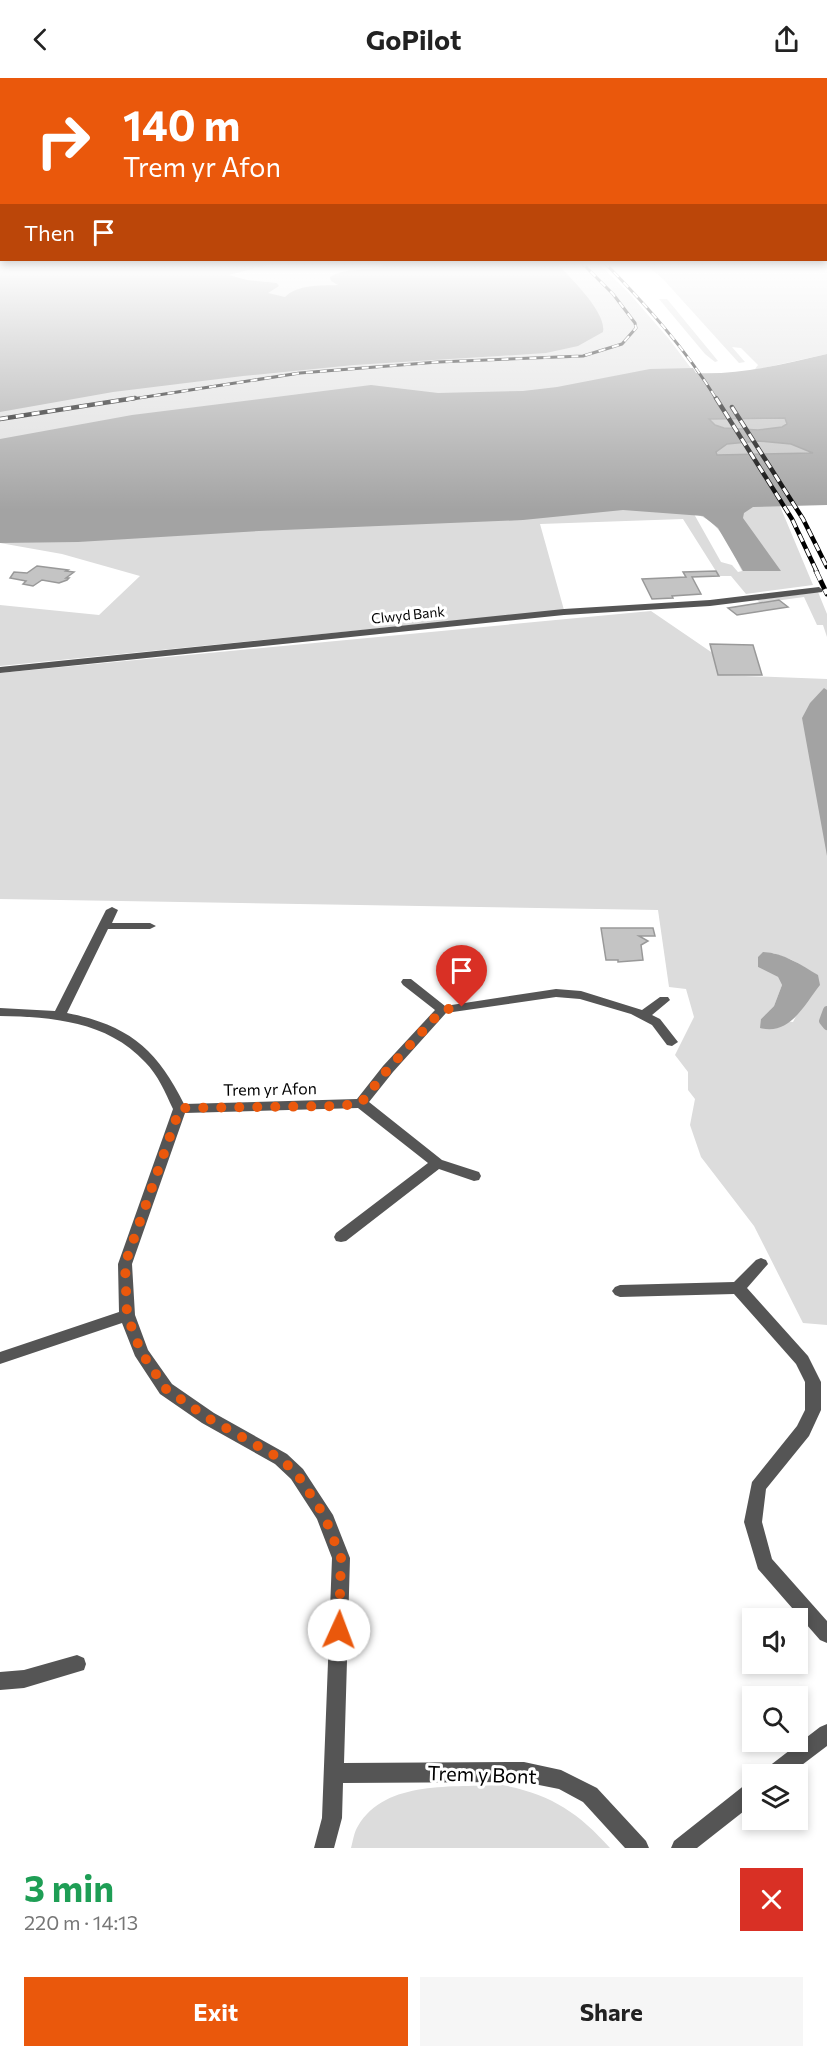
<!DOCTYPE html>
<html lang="en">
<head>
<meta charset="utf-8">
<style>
  body { margin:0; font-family:Commissioner,sans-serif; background:#f6f6f6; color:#222; height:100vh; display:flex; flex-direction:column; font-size:22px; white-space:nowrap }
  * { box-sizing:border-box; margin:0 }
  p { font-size:20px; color:#767676 }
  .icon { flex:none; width:33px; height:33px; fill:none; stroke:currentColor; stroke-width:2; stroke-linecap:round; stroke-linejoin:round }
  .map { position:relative; height:1770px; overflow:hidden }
  .side { display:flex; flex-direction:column; background:#fff; flex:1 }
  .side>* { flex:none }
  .hud { position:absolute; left:0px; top:0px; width:828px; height:183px; box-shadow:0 3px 9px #0003; background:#ea580c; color:#fff; overflow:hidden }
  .fabs { position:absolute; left:742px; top:1530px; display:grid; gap:12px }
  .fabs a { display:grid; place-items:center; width:66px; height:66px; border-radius:0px; background:#fff; box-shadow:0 3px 9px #0003; font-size:30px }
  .pin { position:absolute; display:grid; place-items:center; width:51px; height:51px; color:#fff; margin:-62px -26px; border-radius:50% 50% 50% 0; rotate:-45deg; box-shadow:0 0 6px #0007 }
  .pin .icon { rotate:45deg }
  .me { position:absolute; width:66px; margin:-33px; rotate:2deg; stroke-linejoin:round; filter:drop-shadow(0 0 4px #0008) }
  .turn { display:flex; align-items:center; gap:21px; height:126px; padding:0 24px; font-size:27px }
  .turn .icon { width:78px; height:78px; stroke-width:2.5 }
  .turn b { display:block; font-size:42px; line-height:51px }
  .then { display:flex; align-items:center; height:57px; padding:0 24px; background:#0003; gap:12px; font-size:22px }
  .round { display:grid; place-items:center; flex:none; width:63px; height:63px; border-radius:0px; background:#f6f6f6 }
  .overview { display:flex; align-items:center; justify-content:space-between; height:102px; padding:0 24px }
  h1 { font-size:36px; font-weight:700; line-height:45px; color:#1e9e55 }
  .button { display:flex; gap:12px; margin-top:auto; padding:12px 24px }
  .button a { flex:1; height:69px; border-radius:0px; background:#ea580c; color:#fff; font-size:24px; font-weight:700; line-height:69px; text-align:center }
  .button a+a { background:#f6f6f6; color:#222 }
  header { display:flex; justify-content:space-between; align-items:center; height:78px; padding:0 24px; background:#fff; font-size:27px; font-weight:700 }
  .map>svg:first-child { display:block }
</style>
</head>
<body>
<header><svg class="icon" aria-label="back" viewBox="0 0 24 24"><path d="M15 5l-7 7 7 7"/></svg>GoPilot<svg class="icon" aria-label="share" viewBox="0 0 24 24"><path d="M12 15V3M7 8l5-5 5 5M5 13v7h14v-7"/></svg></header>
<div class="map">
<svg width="827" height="1770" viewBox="0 0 827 1770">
  <rect width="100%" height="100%" fill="#fff"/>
  <path fill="#dcdcdc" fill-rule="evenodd" d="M0,184h597l32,31 40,46 31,41 -700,104z
    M643,184h184v92l-78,17 6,-2 3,-4 -17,-17 -9,-1 13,15 -6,1 -76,-84z
    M659,221h8l51,62 -3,1 -10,-8z
    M777,421l36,86 -67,9 -15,-18h-12l-36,-57 -143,5 24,86 -564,56v-61l99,10 41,-39 -78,-22 -62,-11v-35zM694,436c25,5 38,36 48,57l-4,1 -6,-7 -11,-3z
    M818,514l9,22v23l-4,-12h-6l-13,-28 -44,6 -3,-3z
    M651,533l63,43 4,21 109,4v646l-24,-2 -49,-97 -53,-69 -11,-32 5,-26 -7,-9v-18l-13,-17 19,-38 -8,-28 -17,-2 -11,-77 -658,-11v-226zM773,875l19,7 25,15 -24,47 -32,-3 13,-13 8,-21 -4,-8 -20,-10z
    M502,1707c48,9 76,27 108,63h-259c2,-7 3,-16 7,-22 28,-47 96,-38 144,-41z"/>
  <path fill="#a3a3a3" d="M0,184h278l-49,13 18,5 30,3 2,3 -11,7 17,4c13,-13 35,-11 53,-12l-7,-4 -1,-4c16,-11 48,-4 57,-15h169c13,15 51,50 47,70l-25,14 -32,7 -192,12 -111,11 -130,16 -113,20z
    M827,276v151l-74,2 -9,6 -1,5 38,53h-38l-25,-43 -15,-12 -80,-6 -100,10 -264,11 -181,11 -78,1v-104l132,-24 239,-30 67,8 85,-2 34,-4 93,-18 43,-1 3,5c45,2 87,-9 131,-19z
    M824,610l3,2v166l-25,-138 8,-15z
    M763,874c21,1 38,13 55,23l2,10c-16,20 -30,51 -60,43l1,-9 13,-13 8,-21 -4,-8 -20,-10v-10z"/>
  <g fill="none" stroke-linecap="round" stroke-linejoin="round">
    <path stroke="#a3a3a3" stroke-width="8" d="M827,932l-4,11 4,5"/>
  </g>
  <path fill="#c4c4c4" stroke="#999" stroke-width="1.5" d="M785,340l2,6 -5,3 -24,3 -34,-2 -9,-3 -6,-6z
    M758,363l33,3 22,9 -96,2 -1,-3 11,-8z
    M37,488l31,4 -2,1 8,1 -8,6h3l-2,2 -8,3 -17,-3 -9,6 -10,-2 3,-3 -16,-3 4,-6 13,1z
    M716,493l3,5 -27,1 9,17 -29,2 1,2 -21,1 -10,-20 44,-2 -3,-5z
    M779,522l9,7 -51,8 -9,-7z
    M710,566l43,1 9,30h-44z
    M601,850h52l2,8h-16l9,5 -7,4 2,15 -25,2v-2h-12z"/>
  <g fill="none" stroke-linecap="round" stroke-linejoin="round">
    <path fill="#555" fill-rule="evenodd" d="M819,509l4,3 -1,2 -112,14 -146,9 -564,58v-6l564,-58 146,-9z
      M112,829l6,3 -6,13h38l6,3 -6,3h-42l-41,84c61,12 90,36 117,91l173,-5 26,-33 52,-56 -32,-25 -2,-3 2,-3h8l34,27 111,-17 25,2 61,19 18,-13h8l2,3 -18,15 8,4 18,23 -6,4 -5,-1 -15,-20 -21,-11 -51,-15 -24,-2 -110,16 -53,59 -24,30 73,58 37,12 2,4 -2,4 -5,1 -35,-12 -93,72 -5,1 -5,-1 -2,-4 2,-4 92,-70 -70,-55 -173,5 -53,151 3,51 13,35 24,34 42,29 73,41 16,15 30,46 17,43 -6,205 180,-1 37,8 36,18 49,53 3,7h-24l-42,-46 -24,-13 -35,-7 -181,1 -1,35 -8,30h-20l8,-30 10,-260 -15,-39 -26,-40 -16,-15 -73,-41 -42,-29 -25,-38 -13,-33 -122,41v-12l119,-40 -1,-48 55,-155c-8,-17 -15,-34 -28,-47 -38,-41 -93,-45 -145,-46v-8l55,3 51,-101z
      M761,1180l5,2 2,4 -21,24 61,68 13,26v28l-12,26 -43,53 -4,33 10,37 55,62v22l-7,-3 -62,-71 -14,-47 8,-40 45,-56 8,-16v-28l-9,-18 -62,-70 -114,3 -5,-2 -3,-4 3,-4 5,-2 114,-3 22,-22z
      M77,1577l7,3 2,6 -2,6 -60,18 -24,2v-18l24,-2z
      M827,1646v22l-37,28h-25l3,-7 52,-40z
      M753,1703v23l-56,44h-26l3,-7 72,-57z"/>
    <path stroke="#000" stroke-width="1.5" d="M0,341l300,-46 138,-11 145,-6 39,-12 14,-16 -1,-5 -22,-29 -32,-32"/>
    <g stroke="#000" stroke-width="3">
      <path id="rail-far2" d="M604,184c42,43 81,86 113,138
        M126,322l174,-27 138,-11 145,-6 39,-12 14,-16 -1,-5 -22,-29 -32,-32"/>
    </g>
    <g stroke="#000" stroke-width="4.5">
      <path id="rail-far1" d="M716,320l76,121 25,53
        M732,329l71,112 24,48
        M0,341l135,-21"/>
    </g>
    <g stroke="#000" stroke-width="5">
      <path id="rail" d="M816,493l11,23"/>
    </g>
    <use href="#rail-far2" stroke="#fff" stroke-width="2" stroke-dasharray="7" stroke-linecap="butt"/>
    <use href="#rail-far1" stroke="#fff" stroke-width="3" stroke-dasharray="8" stroke-linecap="butt"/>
    <use href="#rail" stroke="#fff" stroke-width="4" stroke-dasharray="10" stroke-linecap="butt"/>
  </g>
  <linearGradient id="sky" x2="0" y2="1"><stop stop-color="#8cadcc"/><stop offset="0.43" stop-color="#fff"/><stop offset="1" stop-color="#fff" stop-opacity="0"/></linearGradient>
  <rect width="827" height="432" fill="url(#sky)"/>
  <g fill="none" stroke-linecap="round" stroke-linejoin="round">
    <path stroke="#ea580c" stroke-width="10" stroke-dasharray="0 18" d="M339,1552l2,-72 -17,-43 -27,-41 -16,-15 -73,-41 -42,-29 -25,-37 -14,-37 -2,-51 55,-156 161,-2 20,-3 27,-34 54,-59 20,-3"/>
  </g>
  <g text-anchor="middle" stroke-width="6" stroke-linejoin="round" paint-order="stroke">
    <g font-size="14" fill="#000" stroke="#fff">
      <text transform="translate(408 537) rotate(-6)" y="5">Clwyd Bank</text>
    </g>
    <g font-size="16" fill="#000" stroke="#fff">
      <text transform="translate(270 1011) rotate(-1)" y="6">Trem yr Afon</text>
    </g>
    <g font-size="20" fill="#000" stroke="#fff">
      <text transform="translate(482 1697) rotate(2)" y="7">Trem y Bont</text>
    </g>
  </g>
</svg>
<div class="fabs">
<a><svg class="icon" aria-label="sound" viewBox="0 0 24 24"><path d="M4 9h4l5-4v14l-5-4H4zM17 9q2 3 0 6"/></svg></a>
<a><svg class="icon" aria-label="search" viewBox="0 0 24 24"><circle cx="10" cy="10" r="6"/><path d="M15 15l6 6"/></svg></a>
<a><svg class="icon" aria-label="layers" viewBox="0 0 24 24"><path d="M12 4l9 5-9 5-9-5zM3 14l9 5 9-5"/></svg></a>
</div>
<div class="pin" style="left:462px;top:929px;background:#d93025"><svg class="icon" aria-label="arrive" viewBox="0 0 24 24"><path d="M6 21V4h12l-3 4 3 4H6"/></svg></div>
<svg class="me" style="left:339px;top:1552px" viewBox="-20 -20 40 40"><circle r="19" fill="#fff"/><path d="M0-13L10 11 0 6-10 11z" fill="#ea580c"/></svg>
<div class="hud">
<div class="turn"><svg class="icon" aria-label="right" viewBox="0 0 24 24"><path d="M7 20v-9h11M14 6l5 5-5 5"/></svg><div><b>140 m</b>Trem yr Afon</div></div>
<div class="then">Then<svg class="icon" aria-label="arrive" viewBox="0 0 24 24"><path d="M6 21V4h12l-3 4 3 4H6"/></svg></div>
</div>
</div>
<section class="side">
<div class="overview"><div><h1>3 min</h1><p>220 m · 14:13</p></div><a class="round" style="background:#d93025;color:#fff"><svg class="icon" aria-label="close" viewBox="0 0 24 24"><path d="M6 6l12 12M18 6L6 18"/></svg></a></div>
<div class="button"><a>Exit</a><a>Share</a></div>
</section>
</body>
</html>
